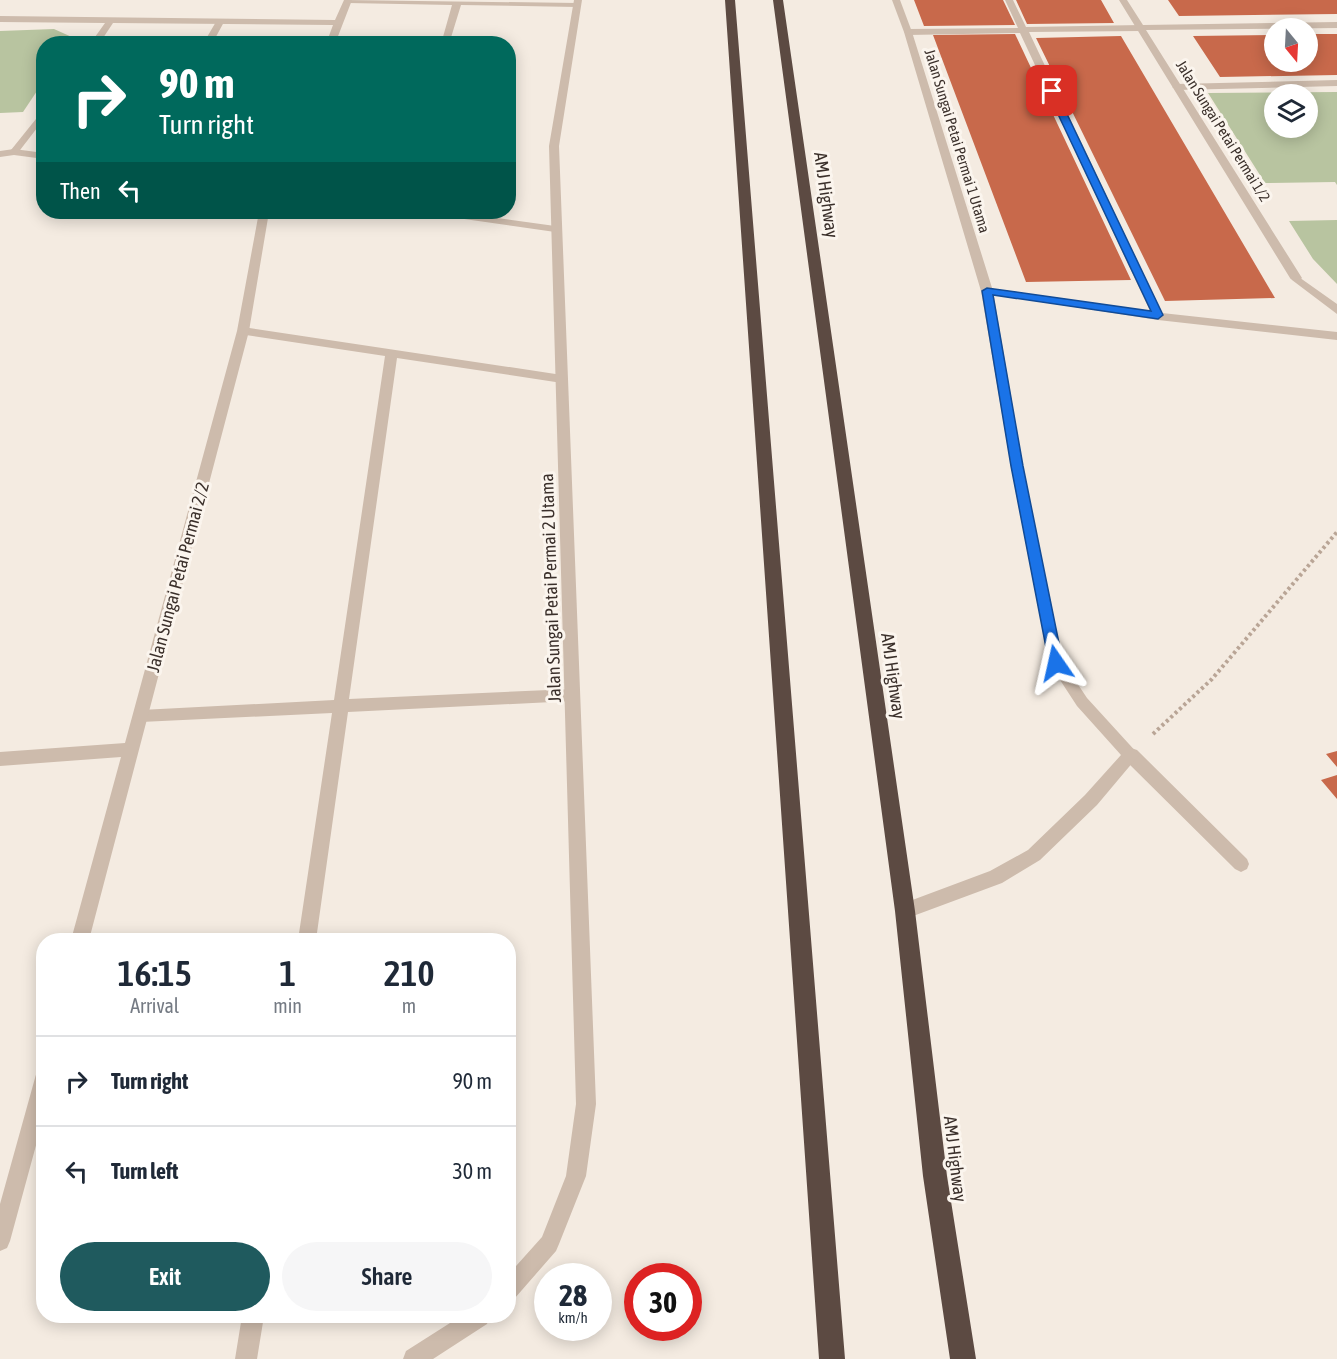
<!DOCTYPE html>
<html lang="en">
<head>
<meta charset="utf-8">
<style>
  body { margin:0; font-family:"Asap Condensed",sans-serif; background:#f6f6f7; color:#1f2937; height:100vh; display:flex; flex-direction:column; font-size:22px; white-space:nowrap }
  * { box-sizing:border-box; margin:0 }
  p { font-size:20px; color:#747a83 }
  .icon { flex:none; width:33px; height:33px; fill:none; stroke:currentColor; stroke-width:2; stroke-linecap:round; stroke-linejoin:round }
  .map { position:relative; flex:1; overflow:hidden }
  .drawer { position:absolute; left:36px; top:933px; width:480px; height:390px; display:flex; flex-direction:column; background:#fff; border-radius:24px; box-shadow:0 3px 15px #0003 }
  .drawer>* { flex:none }
  .guide { position:absolute; left:36px; top:36px; width:480px; height:183px; border-radius:24px; box-shadow:0 3px 15px #0003; background:#00695c; color:#fff; overflow:hidden }
  .needle { width:39px; rotate:162deg }
  .fabs { position:absolute; left:1264px; top:18px; display:grid; gap:12px }
  .fabs a { display:grid; place-items:center; width:54px; height:54px; border-radius:50%; background:#fff; box-shadow:0 3px 15px #0003; font-size:30px }
  .speed { position:absolute; left:534px; top:1263px; display:flex; gap:12px; font-size:30px; font-weight:700; text-align:center }
  .speed>* { display:grid; place-content:center; width:78px; height:78px; border-radius:50%; background:#fff; box-shadow:0 3px 15px #0003; line-height:1 }
  .speed small { font-size:15px; font-weight:400 }
  .speed .limit { border:9px solid #d22; background:#fff; color:#111 }
  .pin { position:absolute; display:grid; place-items:center; width:51px; height:51px; color:#fff; margin:-26px; border-radius:12px; box-shadow:0 3px 9px #0006 }
  .me { position:absolute; width:66px; margin:-33px; rotate:349deg; stroke-linejoin:round; filter:drop-shadow(0 0 4px #0008) }
  .turn { display:flex; align-items:center; gap:21px; height:126px; padding:0 24px; font-size:27px }
  .turn .icon { width:78px; height:78px; stroke-width:2.5 }
  .turn b { display:block; font-size:42px; line-height:51px }
  .then { display:flex; align-items:center; height:57px; padding:0 24px; background:#0003; gap:12px; font-size:22px }
  .eta { display:flex; justify-content:space-evenly; align-items:center; height:102px; text-align:center }
  .eta b { font-size:36px; font-weight:600; line-height:42px }
  .cta { display:flex; gap:12px; margin-top:auto; padding:12px 24px }
  .cta a { flex:1; height:69px; border-radius:36px; background:#1f5a5e; color:#fff; font-size:24px; font-weight:600; line-height:69px; text-align:center }
  .cta a+a { background:#f6f6f7; color:#1f2937 }
  ul { padding:0; list-style:none }
  li { display:flex; align-items:center; gap:18px; height:90px; padding:0 24px; border-top:2px solid #e0e1e3 }
  li div { flex:1 }
  li b { display:block; font-size:22px }
  li em { font-style:normal }
  .map>svg:first-child { display:block }
</style>
</head>
<body>
<div class="map">
<svg width="1337" height="1359" viewBox="0 0 1337 1359">
  <rect width="100%" height="100%" fill="#f4ebe1"/>
  <path fill="#b8c4a0" fill-rule="evenodd" d="M54,29l20,9 -4,5 -26,1 -1,38 -20,30 -23,1v-82z
    M1337,92v93l-2,-3 -70,1 -57,-90zM1275,94h33v34h-33z
    M1337,220v64l-24,-25 -24,-38z"/>
  <path fill="#c8694b" d="M914,0h89l12,25 -91,1z
    M1016,0h85l13,23 -87,1z
    M1168,0h169v14l-158,2z
    M1015,34l116,246 -105,2 -93,-247z
    M1308,34h29v41l-117,2 -27,-41 82,-1v27h33z
    M1121,36l154,262 -110,3 -129,-263z
    M1337,751v16l-11,-13z
    M1337,775v24l-16,-19z"/>
  <g fill="none" stroke-linecap="round" stroke-linejoin="round">
    <path stroke="#b9a596" stroke-width="4" stroke-dasharray="3 3" stroke-linecap="butt" d="M1153,734l59,-55 125,-147"/>
    <path fill="#cdbbac" fill-rule="evenodd" d="M345,0l232,3 4,2 -4,2 -116,-2 -12,39h-8l11,-39 -104,-2z
      M1005,0h8l13,27 115,-2 4,3 -4,3 -112,1 133,281 175,19v8l-179,-20 -175,-27v-4l4,-1 163,23 -130,-278 -112,2 -4,-3 4,-3 110,-1z
      M217,20l7,2 -12,22h-9z
      M1337,80v6l-160,4 -5,-3 5,-3z
      M14,149l30,4v6l-30,-4 -14,2v-6z
      M431,212h23l101,14 5,3 -5,3 -119,-17z
      M1296,275l41,29v10l-45,-34 -2,-2z
      M243,327l319,48 6,4 -6,4 -165,-25 -48,341 223,-10 5,2 3,4 -3,4 -5,2 -224,11 -32,228h-18l34,-227 -191,9 -5,-1 -3,-5 3,-5 5,-1 193,-10 51,-344 -146,-22v-6z
      M1131,748l6,2 110,109 2,5 -2,5 -6,3 -6,-3 -110,-109 -2,-5 2,-5z
      M242,1316h22l-7,43h-22z"/>
    <path fill="#cdbbac" fill-rule="evenodd" d="M344,0h8l-17,44h-9l7,-19 -220,-2 -14,21h-9l15,-21 -105,-1v-6l335,4z
      M574,0h8l-23,146 37,958 -10,72 -27,68 -3,7 -41,47 -7,3v-26l34,-38 24,-61 10,-72 -27,-958z
      M892,0h8l12,32 81,259 30,176 40,195 24,36 52,57 -42,50 -57,55 -38,23 -97,36 -6,-2 -3,-6 3,-6 91,-34 38,-21 57,-55 36,-40 -44,-49 -28,-43 -38,-196 -30,-176 -77,-259z
      M1119,0h8l16,25 194,-3v6l-191,2 156,248 -2,2 -4,1 -6,-3z
      M44,109v10l-27,35h-6v-4z
      M259,212h10l-20,119 -160,609h-18l50,-183 -121,9v-14l125,-9 112,-412z
      M44,1069v47l-34,125 -3,7 -7,3v-47l35,-126 2,-7z
      M461,1316h29l-3,8 -54,35h-30l3,-8z"/>
    <path fill="#5c4a42" fill-rule="evenodd" d="M725,0h10l110,1359h-26z
      M773,0h10l132,911 32,265 29,183h-26l-27,-183 -28,-265z"/>
  </g>
  <path fill="#1a73e8" stroke="#114b97" stroke-width="1.5" d="M1052,89l4,2 107,224 -5,4 -165,-24 30,171 40,197 -7,5 -7,-5 -38,-197 -29,-175 5,-3 164,23 -104,-220z"/>
  <g text-anchor="middle" stroke-width="6" stroke-linejoin="round" paint-order="stroke">
    <g font-size="15" fill="#3b302b" stroke="#fbf5ee">
      <text transform="translate(1223 131) rotate(58)" y="5">Jalan Sungai Petai Permai 1/2</text>
      <text transform="translate(957 141) rotate(73)" y="5">Jalan Sungai Petai Permai 1 Utama</text>
    </g>
    <g font-size="18" fill="#3b302b" stroke="#fbf5ee">
      <text transform="translate(826 195) rotate(82)" y="6">AMJ Highway</text>
      <text transform="translate(178 577) rotate(-75)" y="6">Jalan Sungai Petai Permai 2/2</text>
      <text transform="translate(551 588) rotate(-92)" y="6">Jalan Sungai Petai Permai 2 Utama</text>
      <text transform="translate(893 676) rotate(82)" y="6">AMJ Highway</text>
      <text transform="translate(955 1159) rotate(83)" y="6">AMJ Highway</text>
    </g>
  </g>
</svg>
<div class="fabs">
<a><svg class="needle" viewBox="-14 -14 28 28"><path d="M0-13l5 13h-10z" fill="#e53935"/><path d="M0 13l5-13h-10z" fill="#747a83"/></svg></a>
<a><svg class="icon" aria-label="layers" viewBox="0 0 24 24"><path d="M12 4l9 5-9 5-9-5zM3 14l9 5 9-5"/></svg></a>
</div>
<div class="speed"><div>28<small>km/h</small></div><div class="limit">30</div></div>
<div class="pin" style="left:1052px;top:91px;background:#d93025"><svg class="icon" aria-label="arrive" viewBox="0 0 24 24"><path d="M6 21V4h12l-3 4 3 4H6"/></svg></div>
<svg class="me" style="left:1056px;top:663px" viewBox="-20 -20 40 40"><path d="M0-17L14 15 0 8-14 15z" fill="#1a73e8" stroke="#fff" stroke-width="4"/></svg>
<div class="guide">
<div class="turn"><svg class="icon" aria-label="right" viewBox="0 0 24 24"><path d="M7 20v-9h11M14 6l5 5-5 5"/></svg><div><b>90 m</b>Turn right</div></div>
<div class="then">Then<svg class="icon" aria-label="left" viewBox="0 0 24 24"><path d="M17 20v-9H6M10 6l-5 5 5 5"/></svg></div>
</div>
<section class="drawer">
<div class="eta">
<div><b>16:15</b><p>Arrival</p></div>
<div><b>1</b><p>min</p></div>
<div><b>210</b><p>m</p></div>
</div>
<ul>
<li><svg class="icon" aria-label="right" viewBox="0 0 24 24"><path d="M7 20v-9h11M14 6l5 5-5 5"/></svg><div><b>Turn right</b></div><em>90 m</em></li>
<li><svg class="icon" aria-label="left" viewBox="0 0 24 24"><path d="M17 20v-9H6M10 6l-5 5 5 5"/></svg><div><b>Turn left</b></div><em>30 m</em></li>
</ul>
<div class="cta"><a>Exit</a><a>Share</a></div>
</section>
</div>
</body>
</html>
